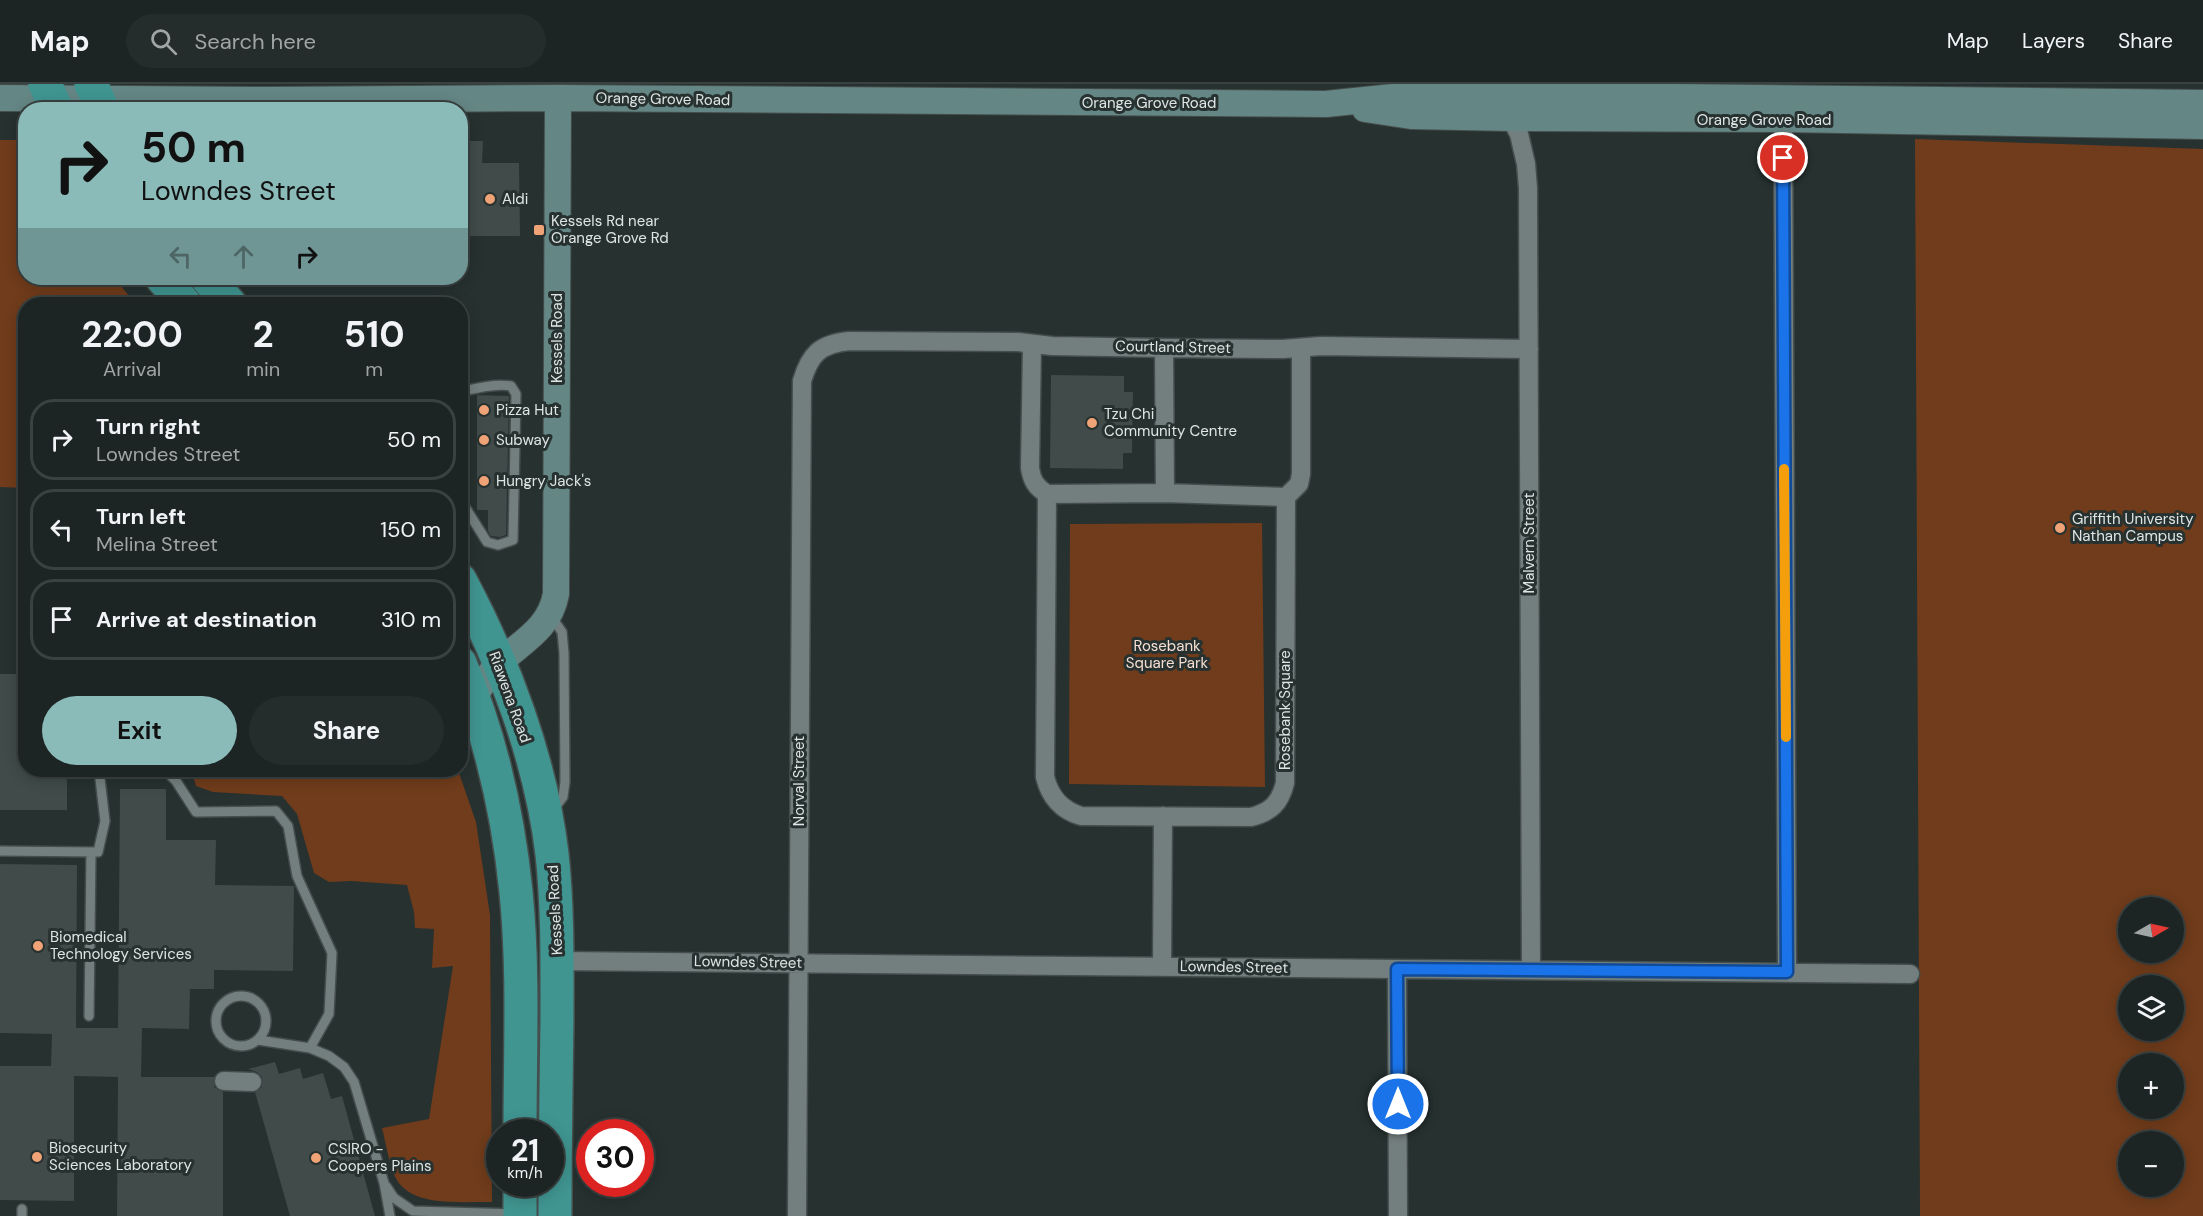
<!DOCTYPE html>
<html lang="en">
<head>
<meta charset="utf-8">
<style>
  body { margin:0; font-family:"DM Sans",sans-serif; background:#252d2c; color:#f1f3f6; height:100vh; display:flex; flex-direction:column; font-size:22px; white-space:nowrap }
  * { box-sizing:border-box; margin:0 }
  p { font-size:20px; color:#a0a5a6 }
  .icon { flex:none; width:33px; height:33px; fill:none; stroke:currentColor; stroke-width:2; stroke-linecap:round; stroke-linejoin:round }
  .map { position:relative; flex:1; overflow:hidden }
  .sheet { position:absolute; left:18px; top:213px; width:450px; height:480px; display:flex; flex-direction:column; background:#1c2524; border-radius:24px; box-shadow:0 3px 15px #0003,0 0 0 2px #3a4241 }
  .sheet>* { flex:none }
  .guide { position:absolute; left:18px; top:18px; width:450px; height:183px; border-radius:24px; box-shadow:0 3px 15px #0003,0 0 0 2px #3a4241; background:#8bbbb9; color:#111; overflow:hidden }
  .needle { width:39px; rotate:81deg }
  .controls { position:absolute; left:2118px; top:813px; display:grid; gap:12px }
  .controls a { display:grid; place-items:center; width:66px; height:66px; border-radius:50%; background:#1c2524; box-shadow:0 3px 15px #0003,0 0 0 2px #3a4241; font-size:30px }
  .speed { position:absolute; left:486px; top:1035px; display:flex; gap:12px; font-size:30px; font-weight:700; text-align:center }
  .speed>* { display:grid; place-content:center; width:78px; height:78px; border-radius:50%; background:#1c2524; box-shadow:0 3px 15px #0003,0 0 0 2px #3a4241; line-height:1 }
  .speed small { font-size:15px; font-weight:400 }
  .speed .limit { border:9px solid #d22; background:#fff; color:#111 }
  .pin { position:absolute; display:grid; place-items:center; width:51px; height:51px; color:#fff; margin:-26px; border:3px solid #fff; border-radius:50%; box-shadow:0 2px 6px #0007 }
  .me { position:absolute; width:66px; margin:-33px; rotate:0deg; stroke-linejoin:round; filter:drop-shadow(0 0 4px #0008) }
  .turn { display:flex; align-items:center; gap:21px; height:126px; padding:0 24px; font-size:27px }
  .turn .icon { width:78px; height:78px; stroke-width:2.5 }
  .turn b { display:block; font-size:42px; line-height:51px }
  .lanes { display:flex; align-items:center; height:57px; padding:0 24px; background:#0003; justify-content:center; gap:30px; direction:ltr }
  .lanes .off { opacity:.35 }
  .eta { display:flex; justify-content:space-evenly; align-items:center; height:102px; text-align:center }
  .eta b { font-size:36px; font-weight:700; line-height:42px }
  .cta { display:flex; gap:12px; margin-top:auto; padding:12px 24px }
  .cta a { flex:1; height:69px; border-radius:36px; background:#8bbbb9; color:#111; font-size:24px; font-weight:700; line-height:69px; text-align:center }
  .cta a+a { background:#252d2c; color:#f1f3f6 }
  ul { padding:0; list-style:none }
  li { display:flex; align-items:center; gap:18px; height:81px; margin:0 12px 9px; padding:0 12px; border:3px solid #3a4241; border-radius:24px }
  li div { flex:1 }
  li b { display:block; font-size:22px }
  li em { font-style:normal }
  header { display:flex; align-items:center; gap:36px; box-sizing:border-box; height:84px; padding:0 30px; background:#1c2524; border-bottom:2px solid #3a4241 }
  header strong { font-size:28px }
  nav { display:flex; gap:33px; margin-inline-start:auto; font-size:21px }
  .search { width:420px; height:54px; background:#252d2c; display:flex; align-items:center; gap:15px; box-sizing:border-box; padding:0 21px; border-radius:33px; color:#a0a5a6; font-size:22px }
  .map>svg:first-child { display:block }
</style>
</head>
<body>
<header>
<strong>Map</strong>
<div class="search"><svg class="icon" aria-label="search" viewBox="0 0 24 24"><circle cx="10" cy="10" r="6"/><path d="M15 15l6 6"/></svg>Search here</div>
<nav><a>Map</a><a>Layers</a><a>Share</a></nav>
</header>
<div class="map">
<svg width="2203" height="1132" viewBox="0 0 2203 1132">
  <rect width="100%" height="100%" fill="#263130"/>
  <path fill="#703c1b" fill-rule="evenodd" d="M1915,55l288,10v1067h-283zM2128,824h46v44h-46zM2128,902h46v44h-46zM2128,980h46v44h-46zM2128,1058h46v44h-46z
    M0,56h25l1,138h88l22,26h-110l-1,184 -25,-1z
    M1262,439l3,264 -196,-3 1,-260z
    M191,686h267l18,52 14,93 2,287c-30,-1 -85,7 -98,-28 -6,-15 -8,-31 -12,-46l47,-9 24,-153 -21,2 2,-39 -19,-1 -1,-16 -7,-27 -56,-4 -22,1 -15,-9 -17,-59 -15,-18 -69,-4 -17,-6z"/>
  <path fill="#404b4a" d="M460,57h23l-1,22h37l1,73h-60z
    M1051,291l73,1v16h9l-1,61h-9v16l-73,-1z
    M477,311l32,1 -3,139 -6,2 -9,-1 -3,-5v-21h-11z
    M0,590h26v96h41v40h-67z
    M120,705h46v51h50l-1,45 79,1 -1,85 -79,-1v19h-24l-1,40 -47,-1 -1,49h73v10l9,5v124h-106l1,-139 -44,-1v125l-74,-1v-134h51l1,-32 -52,-1v-169l77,1 -1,163h42z
    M275,978l4,12 21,-6 3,11 20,-6 8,26 11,-3 33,120h-85l-35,-124 7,-5v-10l-5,-5 -9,-3z"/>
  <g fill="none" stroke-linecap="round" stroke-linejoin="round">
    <g stroke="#454e4d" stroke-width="12">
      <path id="lane" d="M460,307c18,-2 34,-8 51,-5l5,8 -3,146 -15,5 -11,-3 -27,-43
        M551,532l11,16 2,21 1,129 -2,15 -11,14
        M165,686l11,11 20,31 80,-1 12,15 9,50 35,77 -3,61 -19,34
        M0,767l98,1 7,-31 -6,-51
        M216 937a25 25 0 1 1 50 0a25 25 0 1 1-50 0Z
        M89,932l2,-164
        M258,956l52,8 19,8 15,11 10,15 30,101 6,33
        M386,1102l8,12 19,13 102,3
        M22,1132v-7"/>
    </g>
    <g stroke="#454e4d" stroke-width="21">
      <path id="street" d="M1783,23l4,865
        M1506,25l13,25 7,30 2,24 3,782
        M1032,260l-2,124c2,13 6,19 17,26
        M1164,264l1,145
        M1165,409l121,4 -1,286c-5,20 -14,29 -34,34l-170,-1c-20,-6 -31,-19 -36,-39l2,-283z
        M1286,413l13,-13 2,-10v-126
        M557,877l1353,13
        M1162,882l1,-150
        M1397,885l1,247
        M224,997l28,1
        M797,1132l5,-835c8,-27 18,-37 47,-40l169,1 34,4 112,2 119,1 38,-3 208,3"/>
    </g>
    <g stroke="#454e4d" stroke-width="28">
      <path id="secondary" d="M0,14l269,2 289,-2 768,6 86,-9h88l703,8
        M1365,25l46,7 100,2 272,1 420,7
        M474,612c8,-11 16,-24 26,-34 23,-21 50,-34 56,-68l2,-496"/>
    </g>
    <g stroke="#454e4d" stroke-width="36">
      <path id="highway" d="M45,0l12,26
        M91,0l12,26
        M162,194l23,26
        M207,194l23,26
        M460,496c44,82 81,181 92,274 6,55 5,111 5,167 -1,65 -2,130 -2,195
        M460,579c30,72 48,150 56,229 8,79 4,161 4,240
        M520,1100v32"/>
    </g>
    <use href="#lane" stroke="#737f7e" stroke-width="9"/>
    <use href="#street" stroke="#737f7e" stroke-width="18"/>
    <use href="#secondary" stroke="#648684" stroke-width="26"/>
    <use href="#highway" stroke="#409591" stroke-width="33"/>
  </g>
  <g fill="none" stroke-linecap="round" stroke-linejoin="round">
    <g stroke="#114b97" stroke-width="15">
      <path id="route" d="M1398,1020l-1,-135 390,3 -4,-814"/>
    </g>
    <use href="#route" stroke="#1a73e8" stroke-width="10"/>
    <path stroke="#f59e0b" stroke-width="10" d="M1784,385l2,268"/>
  </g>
  <g fill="#efa376" stroke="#263130" stroke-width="2">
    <circle cx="490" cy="115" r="6"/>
    <rect x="533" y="140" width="12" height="12" rx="3"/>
    <circle cx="484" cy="326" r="6"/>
    <circle cx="1092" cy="339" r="6"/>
    <circle cx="484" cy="356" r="6"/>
    <circle cx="484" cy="397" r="6"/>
    <circle cx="2060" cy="444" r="6"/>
    <circle cx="38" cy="862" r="6"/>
    <circle cx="37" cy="1073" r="6"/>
    <circle cx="316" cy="1074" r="6"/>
  </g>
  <g text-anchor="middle" stroke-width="6" stroke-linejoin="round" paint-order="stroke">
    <g font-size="15" fill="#dfe5e5" stroke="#263130">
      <text transform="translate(663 15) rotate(1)" y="5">Orange Grove Road</text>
      <text x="1149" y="24">Orange Grove Road</text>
      <text x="1764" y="41">Orange Grove Road</text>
      <text transform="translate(557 254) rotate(-90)" y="5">Kessels Road</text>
      <text transform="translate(1173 263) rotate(1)" y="5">Courtland Street</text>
      <text transform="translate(1529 459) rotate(-90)" y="5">Malvern Street</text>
      <text transform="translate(510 613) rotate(70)" y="5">Riawena Road</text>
      <text transform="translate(1285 626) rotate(-90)" y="5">Rosebank Square</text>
      <text transform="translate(799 697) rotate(-90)" y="5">Norval Street</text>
      <text transform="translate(555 826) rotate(-93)" y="5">Kessels Road</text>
      <text transform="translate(748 878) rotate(1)" y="5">Lowndes Street</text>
      <text transform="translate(1234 883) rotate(1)" y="5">Lowndes Street</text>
    </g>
    <g font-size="15" fill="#dfe5e5" stroke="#263130" text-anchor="start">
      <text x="502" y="120">Aldi</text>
      <text x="551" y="142">Kessels Rd near<tspan x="551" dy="17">Orange Grove Rd</tspan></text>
      <text x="496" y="331">Pizza Hut</text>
      <text x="1104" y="335">Tzu Chi<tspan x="1104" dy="17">Community Centre</tspan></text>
      <text x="496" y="361">Subway</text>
      <text x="496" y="402">Hungry Jack's</text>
      <text x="2072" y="440">Griffith University<tspan x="2072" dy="17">Nathan Campus</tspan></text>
      <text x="50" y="858">Biomedical<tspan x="50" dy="17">Technology Services</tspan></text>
      <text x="49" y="1069">Biosecurity<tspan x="49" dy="17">Sciences Laboratory</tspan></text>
      <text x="328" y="1070">CSIRO -<tspan x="328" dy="17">Coopers Plains</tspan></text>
    </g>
    <g font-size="15" fill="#f6dfd2" stroke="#263130">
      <text x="1167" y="567">Rosebank<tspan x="1167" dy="17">Square Park</tspan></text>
    </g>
  </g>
</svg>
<div class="controls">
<a><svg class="needle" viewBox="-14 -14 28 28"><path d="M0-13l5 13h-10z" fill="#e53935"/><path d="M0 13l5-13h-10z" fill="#a0a5a6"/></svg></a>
<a><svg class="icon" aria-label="layers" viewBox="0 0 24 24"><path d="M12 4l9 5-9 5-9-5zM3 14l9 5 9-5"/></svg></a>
<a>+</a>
<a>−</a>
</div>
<div class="speed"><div>21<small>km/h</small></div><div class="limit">30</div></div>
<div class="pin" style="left:1783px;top:74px;background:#d93025"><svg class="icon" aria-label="arrive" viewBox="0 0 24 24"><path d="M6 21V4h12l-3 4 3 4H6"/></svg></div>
<svg class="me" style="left:1398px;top:1020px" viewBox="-20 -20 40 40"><circle r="17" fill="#1a73e8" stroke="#fff" stroke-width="3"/><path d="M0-11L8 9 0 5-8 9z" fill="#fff"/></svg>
<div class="guide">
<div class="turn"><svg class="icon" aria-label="right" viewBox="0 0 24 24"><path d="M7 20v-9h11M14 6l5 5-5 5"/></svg><div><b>50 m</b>Lowndes Street</div></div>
<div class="lanes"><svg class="icon off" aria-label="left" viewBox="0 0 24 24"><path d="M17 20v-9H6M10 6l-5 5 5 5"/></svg><svg class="icon off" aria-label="ahead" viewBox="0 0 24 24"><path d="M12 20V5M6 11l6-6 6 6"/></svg><svg class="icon" aria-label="right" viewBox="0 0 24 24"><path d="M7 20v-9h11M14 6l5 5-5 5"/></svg></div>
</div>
<section class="sheet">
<div class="eta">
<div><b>22:00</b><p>Arrival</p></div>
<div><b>2</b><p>min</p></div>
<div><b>510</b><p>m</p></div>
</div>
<ul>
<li><svg class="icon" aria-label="right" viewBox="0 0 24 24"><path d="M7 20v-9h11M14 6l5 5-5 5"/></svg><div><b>Turn right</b><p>Lowndes Street</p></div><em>50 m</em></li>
<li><svg class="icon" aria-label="left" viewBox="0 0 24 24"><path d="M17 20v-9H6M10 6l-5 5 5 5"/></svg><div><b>Turn left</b><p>Melina Street</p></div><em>150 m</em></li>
<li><svg class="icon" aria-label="arrive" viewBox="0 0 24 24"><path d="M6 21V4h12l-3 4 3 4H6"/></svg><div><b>Arrive at destination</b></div><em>310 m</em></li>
</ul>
<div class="cta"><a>Exit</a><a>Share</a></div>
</section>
</div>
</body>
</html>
